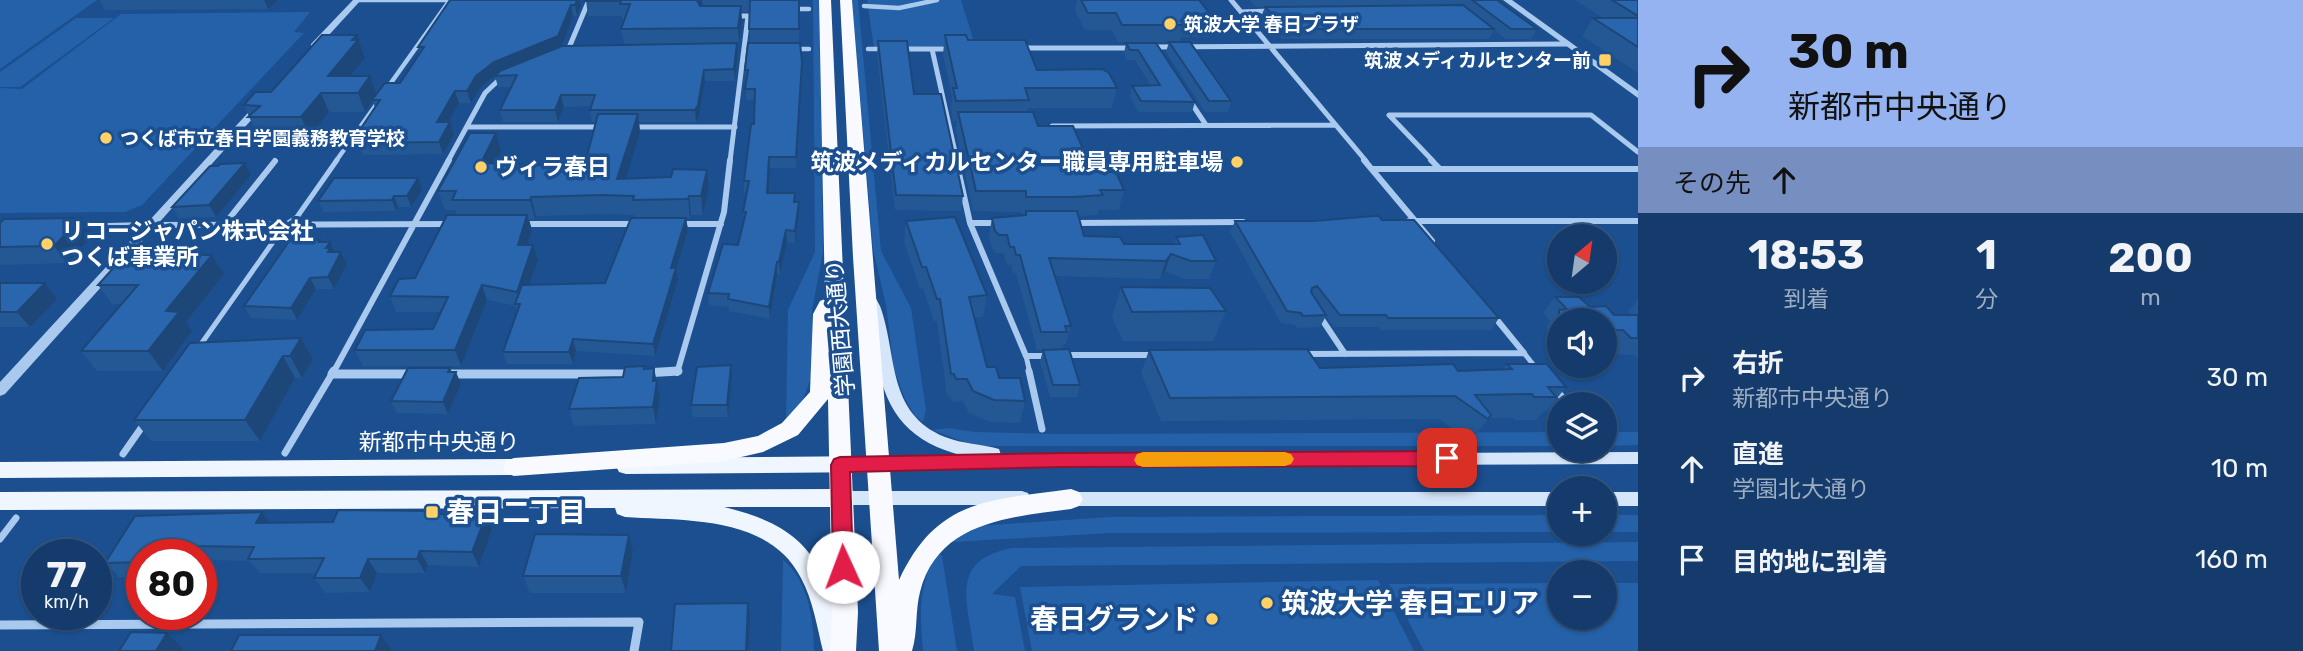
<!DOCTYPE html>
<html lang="ja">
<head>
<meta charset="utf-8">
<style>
  body { margin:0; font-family:Rubik,"Noto Sans JP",sans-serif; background:#1d4271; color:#f1f3f6; height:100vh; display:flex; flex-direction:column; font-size:26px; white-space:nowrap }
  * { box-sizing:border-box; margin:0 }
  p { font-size:23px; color:#9dadc1 }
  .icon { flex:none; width:38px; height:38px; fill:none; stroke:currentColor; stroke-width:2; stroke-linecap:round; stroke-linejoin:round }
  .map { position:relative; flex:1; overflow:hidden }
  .panel { display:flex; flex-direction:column; background:#143b6b; width:665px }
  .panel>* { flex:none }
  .banner { background:#95b2f1; color:#111; overflow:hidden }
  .needle { width:46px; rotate:29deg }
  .buttons { position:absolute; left:1547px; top:224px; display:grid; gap:14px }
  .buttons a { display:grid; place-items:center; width:70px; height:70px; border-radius:50%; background:#143b6b; box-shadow:0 2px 5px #0004,0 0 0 2px #33557e; font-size:35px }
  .speed { position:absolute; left:21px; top:539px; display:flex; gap:14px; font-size:35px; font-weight:700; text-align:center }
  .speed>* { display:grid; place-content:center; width:91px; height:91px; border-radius:50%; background:#143b6b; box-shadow:0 2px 5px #0004,0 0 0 2px #33557e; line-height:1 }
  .speed small { font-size:18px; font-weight:400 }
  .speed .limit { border:10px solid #d22; background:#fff; color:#111 }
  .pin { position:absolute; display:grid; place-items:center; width:60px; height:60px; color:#fff; margin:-30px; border-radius:14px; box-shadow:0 4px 10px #0006 }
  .me { position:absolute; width:77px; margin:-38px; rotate:358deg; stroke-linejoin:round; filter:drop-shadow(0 0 5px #0008) }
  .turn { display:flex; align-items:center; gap:24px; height:147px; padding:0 35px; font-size:32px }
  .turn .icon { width:91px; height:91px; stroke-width:2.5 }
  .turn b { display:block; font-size:49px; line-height:60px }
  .then { display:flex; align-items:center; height:66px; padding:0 35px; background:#0003; gap:14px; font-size:26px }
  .eta { display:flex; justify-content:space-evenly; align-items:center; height:119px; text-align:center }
  .eta b { font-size:42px; font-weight:700; line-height:49px }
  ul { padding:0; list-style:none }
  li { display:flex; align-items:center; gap:21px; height:91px; padding:0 35px }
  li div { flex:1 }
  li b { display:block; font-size:26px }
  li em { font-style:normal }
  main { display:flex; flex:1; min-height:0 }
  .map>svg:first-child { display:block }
</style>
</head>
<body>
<main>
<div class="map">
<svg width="1638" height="651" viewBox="0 0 1638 651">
  <rect width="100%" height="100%" fill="#1b4f8f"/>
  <path fill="#2461a8" d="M0,0h97l-97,69z
    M813,0h6l4,252 -11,58 1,63 -10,26 -7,12 -10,8 2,-109 27,-58z
    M852,0h6l23,251 30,57 15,102 -3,12 -8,-6 -10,-17 -11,-30 -8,-64 -13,-56z
    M867,0h94l14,45 -101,3z
    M310,12l-16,20 10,1 -162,172 -17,7 -125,1v-125l22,1 99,-75z
    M76,18h38l-94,69h-20v-15z
    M948,428l27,4 86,2 498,-2v14h-574l-13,-1 -39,-15z
    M1605,432h33v13l-33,1z
    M1559,515v17l-448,1 -158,9 1,-7 22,-9 134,-9z
    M1605,515h33v17h-33z
    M1638,542v19l-617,5 -29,28 23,3 10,54h-51c-6,-48 -26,-91 38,-103z
    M937,550l5,6 15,95h-34c-4,-42 -4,-63 14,-101z
    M783,560c25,19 31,61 31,91h-33z
    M1378,580l36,71h-382l-12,-64z
    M1559,583v35h46v-35h33v68h-214l-35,-67z"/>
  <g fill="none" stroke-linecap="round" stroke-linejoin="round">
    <path stroke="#a9c9ee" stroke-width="5" d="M240,239l12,-14"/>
    <path stroke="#a9c9ee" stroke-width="4.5" d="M357,0h92
      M864,6l35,2 38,-8
      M790,9h19
      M793,49h16
      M868,49h15
      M388,87l62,-87
      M336,161l42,-59"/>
    <path stroke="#a9c9ee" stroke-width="5" d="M199,347l86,-122 12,-8 40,-57
      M1524,353l12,15
      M1026,356l4,17"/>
    <path stroke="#a9c9ee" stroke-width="7" d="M1029,371l13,58
      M1555,389l13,15
      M285,453l47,-79
      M123,454l21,-30
      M0,539l16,-21"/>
    <path stroke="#a9c9ee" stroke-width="5" d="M1231,0l135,161
      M1241,12l30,-1
      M1152,47l416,-3
      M1019,48h115
      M901,49h31
      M952,49h-20l25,112
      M568,50l21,-50
      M1188,98l18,27
      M1052,126l283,-1
      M467,127h136
      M632,127h103
      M448,161l37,-68 18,-17
      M730,161l18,-145h-15
      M1433,161l-44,-46h202l47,37"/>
    <path stroke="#a9c9ee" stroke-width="6" d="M956,160l14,63 56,133h24
      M1364,160l68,81
      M1431,160l9,9
      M1373,169h265
      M1409,221h229
      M970,223h28
      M1073,223l170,-1
      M522,224h114
      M680,224h41
      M149,225l302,-1
      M224,225l51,-64
      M1319,315l26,39
      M1493,315l31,38
      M1304,354l220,-1
      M1062,355h93
      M333,373l116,-213
      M677,373l47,-161 6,-52"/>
    <path stroke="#a9c9ee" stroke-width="9" d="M334,371l-2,3h81
      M645,373l33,-2
      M449,374h181
      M0,625l639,-3 -5,29"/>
    <path fill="#a9c9ee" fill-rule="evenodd" d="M353,0h8l-44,48h-6v-4z
      M1503,0h9l126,91v7z
      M259,103l3,1v4l-257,286 -5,2v-14l142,-154 -72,1 -4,-1 -1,-2 1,-2 82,-2 108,-118z"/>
    <path fill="#d6e6fa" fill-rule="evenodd" d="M869,294l5,1 6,11c18,49 6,107 65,131 18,7 36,7 54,12l2,6 637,-3v12l-574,2 -185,5 -6,-2 -2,-5 2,-5 6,-2 85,-1c-53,-13 -78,-42 -87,-94 -4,-22 -5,-43 -15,-64z
      M842,491h180l6,2 2,5 -2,5 -6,2h-180l-6,-2 -2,-5 2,-5z
      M1064,492h495v14h-495l-6,-2 -2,-5 2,-5z
      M1605,492h33v14h-33z"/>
    <path fill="#f0f6ff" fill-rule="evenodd" d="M879,456l7,2 3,6 -3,6 -7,2 -253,2 -7,-2 -3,-6 3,-6 7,-2z
      M525,459l7,2 3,6 -3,6 -7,2 -525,3v-16z
      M842,489l7,3 4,6 -4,6 -7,3h-118c92,22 100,61 123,144h-24c-6,-24 -10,-51 -22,-73 -32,-63 -116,-57 -176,-61l-8,-3 -2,-6 -615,2v-18z"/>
    <path fill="#f8faff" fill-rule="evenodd" d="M819,0h12l27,612 -2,39h-26l2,-39 -4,-213 -30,36 -35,17 -39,9 -210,15 -8,-3 -3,-6 3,-6 8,-3 210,-15 34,-7 24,-13 28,-31 3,-78 7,-13 5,-2z
      M840,0h12l47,580c38,-82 91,-80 172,-91l8,3 4,7 -4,7 -8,3c-60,8 -133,12 -151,83 -5,19 -2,40 -8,59h-33l-26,-394z"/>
  </g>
  <path fill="#245895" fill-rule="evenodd" d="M100,0h178l-10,9 -163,1z
    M450,0h130l1,5 -4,11h-4l-12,30 115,-2h-52l-3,-15 4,-10h-3v-3h-34l-2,-16h213v43l3,30 -6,95h-26l-1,25 26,9 4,12 -4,29 -8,-1 -7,32h-3l-7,45 -41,-8v-4l-20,-2 -1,-12 30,-48 6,-24 -1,-9 4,-19h-3v-12l10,-57 1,-24h-9v-19h-1v-11l5,-27v-31h-9l1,9 -3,23h-2l1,10 -3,27h-30l-6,36 -3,5h-57l1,10 -14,46 83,10 -6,27h-12l-1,3h-4l2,12 -12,39 2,11 -23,76 -79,-5 -3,13h-66l-4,-12 14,-40 -1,-6 -29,-6 -26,66h-98l-8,-16 78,-21 8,-17h-45l-6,-16 25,-18 42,-63 -2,-5h-10l-7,-19 58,-58 5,18 -6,13 46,1 46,-9 9,-34h-4l-2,-12 1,-4 -27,1 -6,15h-55l-3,-12 11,-23h-13l-3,-11 2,-2 -17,14 -9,15h-12l-11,19h2l4,12 -11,20 -80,1 -8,-18 20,-29 -2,-7 -8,11h-36l-19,24 -52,1 -14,-32 27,-13 86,-57 8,23 -14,18h19l7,18 23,-11 20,-30 -2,-6zM605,214l30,1 1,3 -31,65 -76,2 9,-25 -11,-15 5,-15 -3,-11h6l1,-3z
    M1077,0h122l16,20 -5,17h-29l-2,5h-61l-6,-12h-27l-10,-19z
    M1250,0h247l40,29 -6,10h-25l-12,-9 -5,9h-207l-21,-22 4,-10 196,-1 -205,1z
    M1575,0h63v73l-56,-37 11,-18h10z
    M945,35l23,5 69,30 80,18 -5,20h-84l-1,4 11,14 55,46 31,18 -5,20h-20l-2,5 -19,1 6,20 40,8h50l2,-7 40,24 -7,18h-24l-20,-8 -5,8 -105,-3 16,50 -5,18h-2l-2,5 18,36 -3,12h-27l-10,-35 3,-12h-6l-21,-77h-3l-2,-8h-4l-3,-12h-8l-4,-5 -3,-13 3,-17 30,-3v-3l-49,-1 -17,-80 1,-10h-4l-2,-13 1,-12 -9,-42z
    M878,41l36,53 49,102 -2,15 -66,-1 -18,-156z
    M1169,42l62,59 -3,11h-23l-39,-60z
    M1126,43h30l39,59 -3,10h-54l-8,-16 2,-10h19l-16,-26h-8l-3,-7z
    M251,175l-35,42 -37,1 -7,-11z
    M422,190l-11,17h-13l-2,4 -72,1 -6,-11z
    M1382,220l117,98 -8,12h-110l-2,-3h-45l-8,-11 -6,11 -23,1 -2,-3 -14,-2 -51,-91 5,-11z
    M906,221l81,74 -4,22 -9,1 13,49 38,34 -5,22 -30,-1 -21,-9 -6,-12 -11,1 -2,-6h-3l-10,-75h-3l-11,-33 -3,1 -16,-47z
    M0,223l93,12 -26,28 -67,2z
    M321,242h9l5,10h6l6,12 -13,25h-18l-19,31 -46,-2 -7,-12z
    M212,255l12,19 -38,48 6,9 -29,40h-66l-16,-20 40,-47h-9l-14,-19z
    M0,283h45l12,16 -27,28h-30z
    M1121,287l105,24 -13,30h-90l-11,-24z
    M1555,297l59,18h16l-2,-3 10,-13v59l-4,-3 -17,-1 -8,-8h-4v-26h-46v26v-8l-12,-1v-11l3,-5 -7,-8z
    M301,338l12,21 -11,19h-7l-35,63h-109l-17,-21z
    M1149,350l171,18 138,3 45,-2 4,-5 59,23 -19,24h-3l-8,9h-21l-2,-2h-24l-19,24 -31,-23 -278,2 -20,-48z
    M731,365l1,12 -4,40h-35l-2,-12z
    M645,366l1,3 8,-1 2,13h1l3,17 -4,26 -82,2 -5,-17 54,-32z
    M452,372l9,12 -13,30 -51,-1 -6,-12z
    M435,511l1,3 50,1 6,14 -13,38 -51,-2 -3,8h-48l-7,19 -45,1 -11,-15 3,-5h-57l-10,-12 -46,-1 -3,5v-10h-59v22h-23l-14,-14 164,-40 64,-1z
    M629,535l4,16 -7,42h-96l-7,-17z"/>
  <path fill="#1d4779" d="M264,0h14l-10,9z
    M577,0h3l1,5 -4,11 -2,-11z
    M697,0h5l1,11z
    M571,5l2,11 -12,31 -63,26 -18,15 -9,15 -4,-12 9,-15z
    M741,6l1,15 -3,23 -1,-16z
    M357,35l8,23 -28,35 -9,-17z
    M737,43l1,11 -3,27 -1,-12z
    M802,62v11l-6,95v-11z
    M704,70l1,11 -6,36 -3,5 -1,-12z
    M370,76l7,19 -12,17 -7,-19z
    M455,91l4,12 -18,31 -4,-12z
    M321,93l8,19 -19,24 -9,-19z
    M561,95l3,12 -6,15 -3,-12z
    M638,114l2,18 -19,64 -4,-17z
    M450,122l4,12 -11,20 -4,-12z
    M496,133l5,18 -15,31 -5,-19z
    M769,157l1,11 -2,37 -1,-12z
    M245,163l6,12 -35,42 -7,-12z
    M707,170l2,18 -6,27 -2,-19z
    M418,178l4,12 -11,17 -4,-11z
    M394,196l4,11 -2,4 -4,-11z
    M689,196l2,19 -1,3 -2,-19z
    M531,197l5,19 -1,3 -5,-19z
    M799,202v12l-4,29v-12z
    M527,215l5,15 -9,30 -5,-15z
    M81,218l12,17 -26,28 -13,-17z
    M686,218l2,12 -12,39 2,11 -23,76 -2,-12 18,-76z
    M786,230l1,12 -7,32 -1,-12z
    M330,242l5,11 -2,10 -7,-15z
    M533,245l5,15 -17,47 -4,-15z
    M341,252l6,12 -13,25 -6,-12z
    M1171,254l-6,17 -5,8 6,-18z
    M212,255l12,19 -38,48 6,9 -29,40 -15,-20 18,-40z
    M777,262v12l-7,45 -1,-12z
    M310,278l6,11 -19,31 -6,-12z
    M45,283l12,16 -27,28 -13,-15z
    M482,285l5,15 -26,66 -6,-16z
    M301,338l12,21 -11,19 -12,-22z
    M573,339l3,12 -3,13 -4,-12z
    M283,356l12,22 -35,63 -15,-21z
    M731,365l1,12 -4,40 -1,-12z
    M450,368l4,9 2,-5 5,12 -13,30 -5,-12z
    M654,368l6,30 -4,26 -3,-17z
    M262,512l10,15 -16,-4z
    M486,515l6,14 -13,38 -7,-15z
    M629,535l4,16 -7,42 -5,-17z
    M191,546l8,9h-13z
    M420,551l8,14 -3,8 -8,-14z
    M368,559l9,14 -7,19 -10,-14z
    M748,603l2,16 -2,32h-2z
    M167,633l16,16 -1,2h-26z
    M381,635l11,16h-17z"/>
  <path fill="#2a66ad" stroke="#1d4779" stroke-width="2" d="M450,0h127l-2,5h-4l-13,31 -64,26 -18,14 -9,15h-12l-18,31h13l-11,20 -81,1 4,-6h-7l25,-37h-8l13,-17h15l24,-36h-6z
    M586,0h111l3,6h41l-3,22 -117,1 9,-25h-10l1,-3h-36z
    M750,0h49v29h-50z
    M1081,0h118l16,20 -34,1 3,4h-62l-6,-12h-28z
    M1472,0h25l40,29h-26z
    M1612,0h26v16z
    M1463,5l31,24h-208l-21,-22z
    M1593,18h45v29z
    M322,35h35l-5,5h6l-30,36h42l-12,17h-37l-20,24h-53l12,-11 -16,-1 11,-13h16z
    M945,35h21l2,5h57l12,30 65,-1 7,4 8,15h-92l4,12 -73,1 -3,-13h4z
    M878,41h29l7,53h27l22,102 -67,-1z
    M1169,42h21l41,59h-22z
    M737,43l-3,26 -30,1 -6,35 -3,5h-105l5,-15h-34l-6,15h-55l17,-35 -22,1 5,-5 62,-25z
    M748,43h52l2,19 -6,95h-27l-2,36h28l-1,9h5l-4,29 -9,-1 -7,32h-2l-8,45 -41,-8 1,-5 -21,-1 15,-49 15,1 8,-33h-3l6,-31h-5l7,-57h3l1,-35h-10l3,-19h-3z
    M1126,43h30l39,59 -54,-1 -9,-15 28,-1 -22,-35h-8z
    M958,112h75l5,14h35l20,46h23l8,18h-24l3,5 -29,2h-48v-6h-50z
    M598,114h40l-21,65 54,-2 2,-8 34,1 -6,26h-12l-1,3 -55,1 1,-4 -33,-1 -70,2 -1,3h-78l4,-9h-18l32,-58h26l-15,30 60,2 4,-9h42z
    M245,163l-36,42 -37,2 38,-41h8l2,-2z
    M334,178h84l-11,18h-13l-2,4 -74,1z
    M1026,211h51l7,25 36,1 4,7h56l-4,-7 27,-2 13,26h-25l-20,-7 -5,7 -117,-3 22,68h-6l2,6h-26l-21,-77h-4l-2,-8h-4l-3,-12h-8l-4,-4 -3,-13 34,-3z
    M447,215h80l-9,30h15l-16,47 -35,-7 -27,65h-100l10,-20 68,-1 15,-32 -58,-1 9,-17 16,-1z
    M1373,216h6l3,4h32l85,98h-111l-2,-3h-46l-23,-29 -5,2 -1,4 15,23 -23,1 -2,-3 -14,-2 -52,-90h79z
    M955,217l32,78 -18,2 18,70h9l3,11h21l5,23 -31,-1 -21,-9 -6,-12h-11l-2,-5h-3l-11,-75h-3l-11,-32h-4l-16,-46z
    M81,218l-27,28 -54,1v-24l4,-4z
    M631,218h55l-15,50h5l-23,76 -80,-5 -4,13h-66l17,-48h-5l7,-19 83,-2z
    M290,240h30l-1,2h11l-4,6h4l-2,4h13l-13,25 -18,1 -19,30 -47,-2z
    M126,254l86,1 -46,56 13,1 -31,39h-67l57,-66h-40z
    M0,283h45l-28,29h-17z
    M1121,287l89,1 16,23 -94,1z
    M1555,297h24l11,10 16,-1 8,9h24v23h-7l-8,-8h-18v-10h-46v1v-11l8,-1z
    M301,338l-11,18h-7l-38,64h-111l56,-77z
    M1069,349l11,36h-27l-10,-35z
    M1307,349l13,19 133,-4 5,7 54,-2 -5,-5h40l19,23h-18l8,10h-22l-2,-3 -57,1 16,20 -3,4 -33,-23 -285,2 -21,-48z
    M731,365l-4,40h-36l6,-38z
    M645,366l-1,3 10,-1 -1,13h4l-4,26 -84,2 10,-31 44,-1 2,-10z
    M408,368h42l-2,4h8l-13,30 -52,-1z
    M338,510l97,1 -1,3 52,1 -14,37 -52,-1 -3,8h-49l-8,19h-46l10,-20 -76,1 6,-12 -63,-1 -5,9h-44v7l-37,1 30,-47 127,-4 -6,11 77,-1z
    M535,534l94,1 -8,41h-98z
    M748,603l-2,48h-75l4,-47z
    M131,632l36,1 -11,18h-37z
    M239,635h142l-6,16h-144z"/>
  <path fill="#e11d48" stroke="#92132f" stroke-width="2" d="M1447,451l6,2 3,5 -3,5 -6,3 -383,1 -214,5 3,95 -3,6 -7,3 -7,-3 -3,-6 -2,-102 3,-6 6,-2 224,-4z"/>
  <path fill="#f59e0b" d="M1143,452h142l6,2 3,5 -3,5 -6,2 -142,1 -6,-2 -3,-5 3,-6z"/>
  <g fill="#ffd166" stroke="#1b4f8f" stroke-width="2.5">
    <circle cx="1170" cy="24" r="7"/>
    <rect x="1598" y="53" width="14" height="14" rx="3.5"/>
    <circle cx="106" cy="138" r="7"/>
    <circle cx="1237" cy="162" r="7"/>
    <circle cx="481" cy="167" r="7"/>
    <circle cx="47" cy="244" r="7"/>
    <rect x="425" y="505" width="14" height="14" rx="3.5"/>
    <circle cx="1267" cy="603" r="7"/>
    <circle cx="1212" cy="619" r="7"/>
  </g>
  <g text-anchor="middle" stroke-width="7" stroke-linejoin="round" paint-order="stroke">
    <g font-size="19" font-weight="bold" fill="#fff" stroke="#1b4f8f" text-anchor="start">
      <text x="1184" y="31">筑波大学 春日プラザ</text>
      <text x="1591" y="67" text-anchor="end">筑波メディカルセンター前</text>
      <text x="120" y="145">つくば市立春日学園義務教育学校</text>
    </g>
    <g font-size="23" font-weight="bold" fill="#fff" stroke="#1b4f8f" text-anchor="start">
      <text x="1223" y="170" text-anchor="end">筑波メディカルセンター職員専用駐車場</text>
      <text x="495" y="175">ヴィラ春日</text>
      <text x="61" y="239">リコージャパン株式会社<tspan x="61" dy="26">つくば事業所</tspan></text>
    </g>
    <g font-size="23" fill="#fff" stroke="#1b4f8f">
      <text transform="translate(840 328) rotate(-95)" y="8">学園西大通り</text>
      <text x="439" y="450">新都市中央通り</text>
    </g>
    <g font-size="28" font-weight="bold" fill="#fff" stroke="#1b4f8f" text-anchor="start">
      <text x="446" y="522">春日二丁目</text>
      <text x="1281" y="613">筑波大学 春日エリア</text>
      <text x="1198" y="629" text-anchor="end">春日グランド</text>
    </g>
  </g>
</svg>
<div class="buttons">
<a><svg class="needle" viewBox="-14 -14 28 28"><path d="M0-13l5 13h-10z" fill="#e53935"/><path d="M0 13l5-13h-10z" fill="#9dadc1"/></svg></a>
<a><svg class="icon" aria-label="sound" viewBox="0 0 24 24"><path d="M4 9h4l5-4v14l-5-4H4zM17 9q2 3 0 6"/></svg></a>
<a><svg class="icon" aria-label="layers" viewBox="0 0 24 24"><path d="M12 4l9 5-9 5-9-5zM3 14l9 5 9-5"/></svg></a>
<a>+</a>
<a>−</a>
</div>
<div class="speed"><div>77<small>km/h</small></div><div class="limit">80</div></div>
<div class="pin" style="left:1447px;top:458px;background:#d93025"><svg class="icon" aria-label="arrive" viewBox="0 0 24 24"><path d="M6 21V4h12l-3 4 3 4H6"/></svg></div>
<svg class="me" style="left:843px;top:567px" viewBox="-20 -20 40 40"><circle r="19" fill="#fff"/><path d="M0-13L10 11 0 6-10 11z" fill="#e11d48"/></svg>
</div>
<section class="panel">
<div class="banner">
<div class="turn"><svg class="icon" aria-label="right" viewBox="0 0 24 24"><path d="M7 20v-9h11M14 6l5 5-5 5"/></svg><div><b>30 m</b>新都市中央通り</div></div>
<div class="then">その先<svg class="icon" aria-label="ahead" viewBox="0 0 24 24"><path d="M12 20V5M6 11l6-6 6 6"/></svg></div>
</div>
<div class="eta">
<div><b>18:53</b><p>到着</p></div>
<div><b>1</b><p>分</p></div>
<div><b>200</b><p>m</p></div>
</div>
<ul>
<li><svg class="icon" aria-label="right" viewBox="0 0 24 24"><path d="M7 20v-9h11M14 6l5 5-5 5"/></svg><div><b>右折</b><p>新都市中央通り</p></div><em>30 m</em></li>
<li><svg class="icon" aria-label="ahead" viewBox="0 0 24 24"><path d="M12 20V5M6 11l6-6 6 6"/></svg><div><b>直進</b><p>学園北大通り</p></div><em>10 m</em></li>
<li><svg class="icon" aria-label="arrive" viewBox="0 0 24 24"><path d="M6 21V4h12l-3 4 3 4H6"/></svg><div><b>目的地に到着</b></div><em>160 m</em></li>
</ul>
</section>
</main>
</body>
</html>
